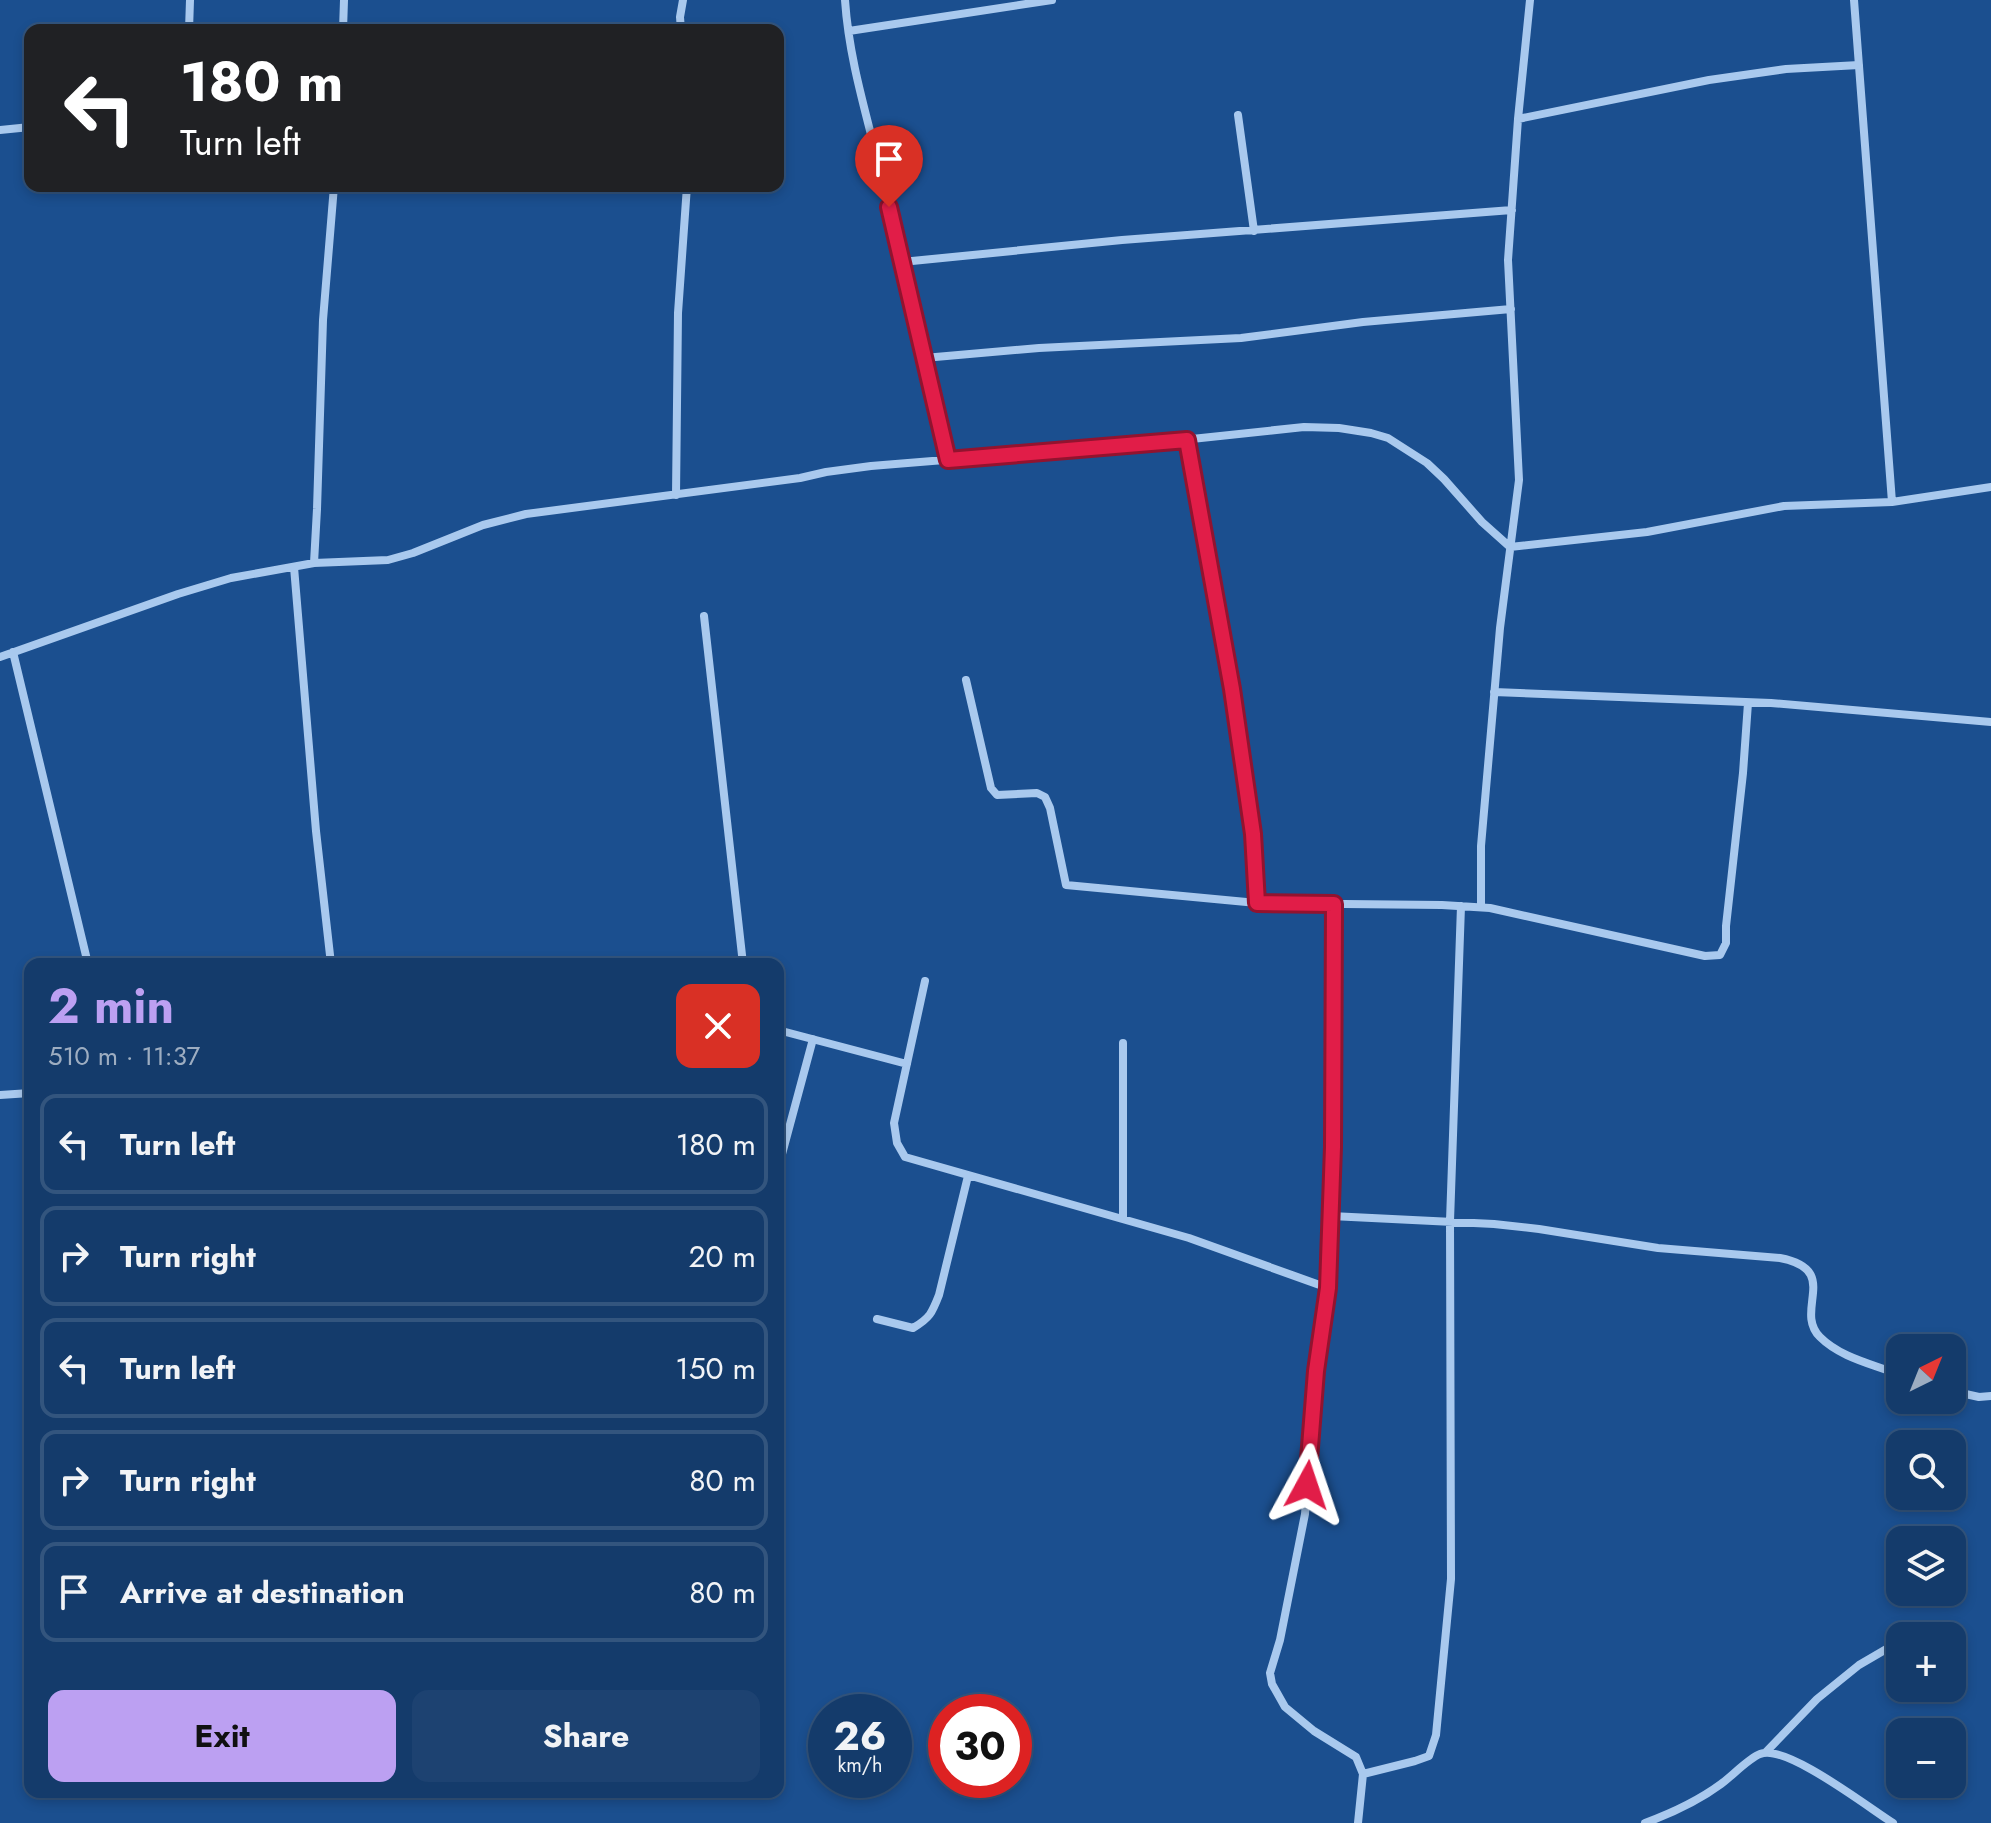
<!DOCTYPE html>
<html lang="en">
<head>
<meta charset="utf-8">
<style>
  body { margin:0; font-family:Jost,sans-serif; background:#1d4271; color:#f1f3f6; height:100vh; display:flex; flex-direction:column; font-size:30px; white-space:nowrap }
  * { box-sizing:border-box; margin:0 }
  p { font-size:26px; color:#9dadc1 }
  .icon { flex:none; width:44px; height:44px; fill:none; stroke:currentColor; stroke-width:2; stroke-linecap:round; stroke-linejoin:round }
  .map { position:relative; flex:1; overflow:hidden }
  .panel { position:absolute; left:24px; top:958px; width:760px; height:840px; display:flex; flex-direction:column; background:#143b6b; border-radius:16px; box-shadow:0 4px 12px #0003,0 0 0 2px #33557e }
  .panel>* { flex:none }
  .guide { position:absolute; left:24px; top:24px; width:760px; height:168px; border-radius:16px; box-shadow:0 4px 12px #0003,0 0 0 2px #33557e; background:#202124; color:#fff; overflow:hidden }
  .needle { width:52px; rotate:43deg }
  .tools { position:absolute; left:1886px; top:1334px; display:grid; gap:16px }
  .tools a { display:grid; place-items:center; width:80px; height:80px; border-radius:16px; background:#143b6b; box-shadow:0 4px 12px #0003,0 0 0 2px #33557e; font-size:40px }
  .speed { position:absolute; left:808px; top:1694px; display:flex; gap:16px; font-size:40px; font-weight:700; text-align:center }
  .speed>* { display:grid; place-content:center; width:104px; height:104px; border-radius:50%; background:#143b6b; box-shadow:0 4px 12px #0003,0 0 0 2px #33557e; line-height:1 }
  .speed small { font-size:20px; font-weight:400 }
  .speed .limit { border:12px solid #d22; background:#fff; color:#111 }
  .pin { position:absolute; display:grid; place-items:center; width:68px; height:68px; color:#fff; margin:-82px -34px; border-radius:50% 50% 50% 0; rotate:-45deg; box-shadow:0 0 8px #0007 }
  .pin .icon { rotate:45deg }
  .me { position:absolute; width:88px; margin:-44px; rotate:5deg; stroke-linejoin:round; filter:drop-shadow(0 0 6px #0008) }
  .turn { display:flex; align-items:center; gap:28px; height:168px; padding:0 24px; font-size:36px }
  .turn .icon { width:104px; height:104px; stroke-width:2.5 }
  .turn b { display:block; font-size:56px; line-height:68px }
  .round { display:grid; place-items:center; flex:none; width:84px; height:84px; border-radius:16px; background:#1d4271 }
  .headline { display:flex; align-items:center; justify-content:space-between; height:136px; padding:0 24px }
  h1 { font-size:48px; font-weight:700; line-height:60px; color:#bca0f2 }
  .button { display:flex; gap:16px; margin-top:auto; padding:16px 24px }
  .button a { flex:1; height:92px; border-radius:16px; background:#bca0f2; color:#111; font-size:32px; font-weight:700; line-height:92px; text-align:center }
  .button a+a { background:#1d4271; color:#f1f3f6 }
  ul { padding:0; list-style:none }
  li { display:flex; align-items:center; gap:24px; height:100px; margin:0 16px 12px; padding:0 8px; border:4px solid #33557e; border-radius:16px }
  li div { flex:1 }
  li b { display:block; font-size:30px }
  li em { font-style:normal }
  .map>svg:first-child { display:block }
</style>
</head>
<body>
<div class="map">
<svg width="1991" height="1823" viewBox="0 0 1991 1823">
  <rect width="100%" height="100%" fill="#1b4f8f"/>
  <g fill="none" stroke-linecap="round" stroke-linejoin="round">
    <path stroke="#a9c9ee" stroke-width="8" d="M845,0c4,60 22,116 36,174 23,95 45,190 67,286
      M1854,0l38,502
      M189,30l1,-30
      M343,30l1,-30
      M681,30l-1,-13 3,-17
      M849,31l203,-31
      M1238,115l16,116
      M1518,119l191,-39 77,-11 73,-4
      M0,130l30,-3
      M902,262l220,-22 390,-30
      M924,358l115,-10 202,-10 122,-16 148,-13
      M1187,440l45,249 21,145 4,69
      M676,495l2,-182 9,-127
      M314,563l3,-54 6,-189 11,-134
      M294,567l22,264 15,133
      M704,616l39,348
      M13,652l75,312
      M0,657l178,-63 53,-16 83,-15 74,-3 25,-7 70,-28 43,-11 274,-36 26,-6 45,-6 283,-23 150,-16 35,1 32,5 17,5 39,25 17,16 38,43 28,25 137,-15 137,-26 108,-4 99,-15
      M966,680l25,108 6,7 40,-2 8,4 5,11 16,77 191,18 185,2 48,3 215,48 15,-1 6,-12v-17l17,-153 5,-70
      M1494,692l277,11 220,19
      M1334,904l-1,243 -5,141 -12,83 -11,143 -25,126 -10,33 2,11 13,23 29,24 42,26 7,17 -5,49
      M1481,907v-61l19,-218 19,-148 -11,-220 10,-141 12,-119
      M925,981l-31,142 3,20 8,14 284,81 139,50
      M778,1030l129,34
      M1123,1043v176
      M0,1095l30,-2
      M778,1169l35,-130
      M1331,1216l163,8 45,5 119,19 122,10c62,12 13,52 40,79 21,21 53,27 80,38
      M877,1319l36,9c17,-10 19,-15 26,-33l29,-119
      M1952,1391l27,6 12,-1
      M1766,1752l51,-53 42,-34 36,-21
      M1363,1774l52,-13 14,-5 7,-21 15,-156 -1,-358 11,-315
      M1645,1823c27,-10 53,-22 76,-39 11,-8 28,-26 39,-30 25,-11 109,54 133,69"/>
  </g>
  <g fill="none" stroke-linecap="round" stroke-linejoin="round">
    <g stroke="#92132f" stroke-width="20">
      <path id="route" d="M889,207l59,253 239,-20 45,249 21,145 4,69 77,1 -1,243 -5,141 -12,83 -9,114"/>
    </g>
    <use href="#route" stroke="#e11d48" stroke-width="14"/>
  </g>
</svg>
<div class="tools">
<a><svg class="needle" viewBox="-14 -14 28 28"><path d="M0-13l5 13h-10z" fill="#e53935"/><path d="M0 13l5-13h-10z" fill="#9dadc1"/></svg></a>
<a><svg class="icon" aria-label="search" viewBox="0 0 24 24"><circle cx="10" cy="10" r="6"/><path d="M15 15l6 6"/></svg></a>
<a><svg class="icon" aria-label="layers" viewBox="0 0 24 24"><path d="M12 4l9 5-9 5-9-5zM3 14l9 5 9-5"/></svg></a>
<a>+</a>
<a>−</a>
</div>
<div class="speed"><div>26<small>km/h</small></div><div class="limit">30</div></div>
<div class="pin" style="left:889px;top:207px;background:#d93025"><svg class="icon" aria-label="arrive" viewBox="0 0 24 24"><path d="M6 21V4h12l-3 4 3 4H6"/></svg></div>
<svg class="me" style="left:1307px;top:1485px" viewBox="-20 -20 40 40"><path d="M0-17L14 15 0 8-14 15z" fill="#e11d48" stroke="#fff" stroke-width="4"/></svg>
<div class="guide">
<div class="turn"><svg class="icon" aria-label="left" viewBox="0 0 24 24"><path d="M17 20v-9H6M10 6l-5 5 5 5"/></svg><div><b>180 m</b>Turn left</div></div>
</div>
<section class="panel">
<div class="headline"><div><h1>2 min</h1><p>510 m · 11:37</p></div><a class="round" style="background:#d93025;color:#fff"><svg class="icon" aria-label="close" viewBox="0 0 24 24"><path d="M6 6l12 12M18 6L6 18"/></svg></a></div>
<ul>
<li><svg class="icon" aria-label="left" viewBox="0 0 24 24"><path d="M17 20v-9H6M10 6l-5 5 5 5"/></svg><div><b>Turn left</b></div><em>180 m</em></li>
<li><svg class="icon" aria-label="right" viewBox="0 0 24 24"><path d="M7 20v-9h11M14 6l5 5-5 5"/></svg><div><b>Turn right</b></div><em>20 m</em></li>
<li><svg class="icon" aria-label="left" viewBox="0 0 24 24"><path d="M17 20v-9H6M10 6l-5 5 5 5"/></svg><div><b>Turn left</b></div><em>150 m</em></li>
<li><svg class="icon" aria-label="right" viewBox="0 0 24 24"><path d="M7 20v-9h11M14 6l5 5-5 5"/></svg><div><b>Turn right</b></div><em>80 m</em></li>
<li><svg class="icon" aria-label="arrive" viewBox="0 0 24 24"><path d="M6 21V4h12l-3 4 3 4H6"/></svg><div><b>Arrive at destination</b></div><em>80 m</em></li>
</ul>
<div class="button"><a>Exit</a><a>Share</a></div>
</section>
</div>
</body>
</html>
